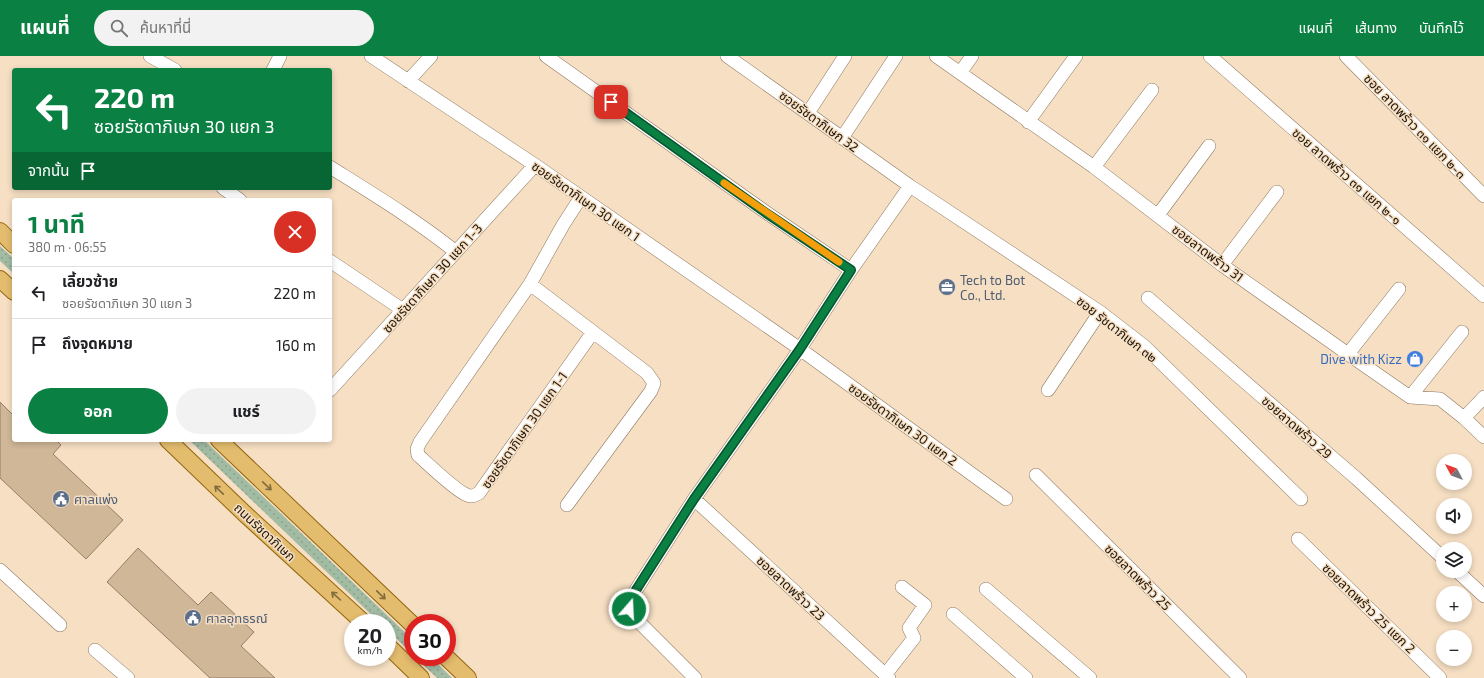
<!DOCTYPE html>
<html lang="th">
<head>
<meta charset="utf-8">
<style>
  body { margin:0; font-family:"Exo 2","Noto Sans Thai",sans-serif; background:#f2f2f2; color:#202124; height:100vh; display:flex; flex-direction:column; font-size:15px; white-space:nowrap }
  * { box-sizing:border-box; margin:0 }
  p { font-size:13px; color:#757577 }
  .icon { flex:none; width:22px; height:22px; fill:none; stroke:currentColor; stroke-width:2; stroke-linecap:round; stroke-linejoin:round }
  .map { position:relative; flex:1; overflow:hidden }
  .sheet { position:absolute; left:12px; top:142px; width:320px; height:244px; display:flex; flex-direction:column; background:#fff; border-radius:4px; box-shadow:0 2px 6px #0003 }
  .sheet>* { flex:none }
  .banner { position:absolute; left:12px; top:12px; width:320px; height:122px; border-radius:4px; box-shadow:0 2px 6px #0003; background:#0b8043; color:#fff; overflow:hidden }
  .needle { width:26px; rotate:311deg }
  .fabs { position:absolute; left:1436px; top:398px; display:grid; gap:8px }
  .fabs a { display:grid; place-items:center; width:36px; height:36px; border-radius:50%; background:#fff; box-shadow:0 2px 6px #0003; font-size:20px }
  .speed { position:absolute; left:344px; top:558px; display:flex; gap:8px; font-size:20px; font-weight:700; text-align:center }
  .speed>* { display:grid; place-content:center; width:52px; height:52px; border-radius:50%; background:#fff; box-shadow:0 2px 6px #0003; line-height:1 }
  .speed small { font-size:10px; font-weight:400 }
  .speed .limit { border:6px solid #d22; background:#fff; color:#111 }
  .pin { position:absolute; display:grid; place-items:center; width:34px; height:34px; color:#fff; margin:-17px; border-radius:8px; box-shadow:0 2px 6px #0006 }
  .me { position:absolute; width:44px; margin:-22px; rotate:19deg; stroke-linejoin:round; filter:drop-shadow(0 0 3px #0008) }
  .turn { display:flex; align-items:center; gap:14px; height:84px; padding:0 16px; font-size:18px }
  .turn .icon { width:52px; height:52px; stroke-width:2.5 }
  .turn b { display:block; font-size:28px; line-height:34px }
  .then { display:flex; align-items:center; height:38px; padding:0 16px; background:#0003; gap:8px; font-size:15px }
  .round { display:grid; place-items:center; flex:none; width:42px; height:42px; border-radius:21px; background:#f2f2f2 }
  .headline { display:flex; align-items:center; justify-content:space-between; height:68px; padding:0 16px }
  h1 { font-size:24px; font-weight:700; line-height:30px; color:#0b8043 }
  .primary-button { display:flex; gap:8px; margin-top:auto; padding:8px 16px }
  .primary-button a { flex:1; height:46px; border-radius:24px; background:#0b8043; color:#fff; font-size:16px; font-weight:700; line-height:46px; text-align:center }
  .primary-button a+a { background:#f2f2f2; color:#202124 }
  ul { padding:0; list-style:none }
  li { display:flex; align-items:center; gap:12px; height:52px; padding:0 16px; border-top:1px solid #e0e0e0 }
  li div { flex:1 }
  li b { display:block; font-size:15px }
  li em { font-style:normal }
  header { display:flex; align-items:center; gap:24px; box-sizing:border-box; height:56px; padding:0 20px; background:#0b8043; color:#fff }
  header strong { font-size:19px }
  nav { display:flex; gap:22px; margin-inline-start:auto; font-size:14px }
  .search { width:280px; height:36px; background:#f2f2f2; display:flex; align-items:center; gap:10px; box-sizing:border-box; padding:0 14px; border-radius:22px; color:#757577; font-size:15px }
  .map>svg:first-child { display:block }
</style>
</head>
<body>
<header>
<strong>แผนที่</strong>
<div class="search"><svg class="icon" aria-label="search" viewBox="0 0 24 24"><circle cx="10" cy="10" r="6"/><path d="M15 15l6 6"/></svg>ค้นหาที่นี่</div>
<nav><a>แผนที่</a><a>เส้นทาง</a><a>บันทึกไว้</a></nav>
</header>
<div class="map">
<svg width="1484" height="622" viewBox="0 0 1484 622">
  <defs>
    <pattern id="grass-dots" width="8" height="8" patternUnits="userSpaceOnUse"><rect width="8" height="8" fill="#a2bba3"/><path d="M2 2h.1M6 6h.1" fill="none" stroke="#8ba08b" stroke-width="1.8" stroke-linecap="round"/></pattern>
  </defs>
  <rect width="100%" height="100%" fill="#f6dfc3"/>
  <path fill="url(#grass-dots)" d="M0,190l14,13v15l-14,-13z
    M189,384h15l209,200v15l-26,-26v-6h-7z
    M415,601h16l21,21h-15z"/>
  <path fill="#d0b798" stroke="#947f66" d="M0,346l14,14v24h42l5,5 -8,9 70,66 -37,39 -86,-81z
    M138,492l60,57 13,-13 43,40 -13,14 34,32h-65l-103,-96z"/>
  <g fill="none" stroke-linecap="round" stroke-linejoin="round">
    <g stroke="#8d785f" stroke-width="14">
      <path id="minor" d="M150,0l25,14
        M371,0l164,109 265,184 206,150
        M546,0l221,157 84,57
        M727,0l183,130 190,126 44,34 157,153
        M936,0l158,111 128,98 126,89 62,43 30,2 24,19 20,19
        M1210,0l274,240
        M1346,0l138,140
        M273,14l7,-14
        M960,17l12,-17
        M408,25l23,-25
        M808,57l37,-57
        M1028,66l48,-66
        M842,82l54,-82
        M330,111c43,27 86,53 126,85
        M1094,111l58,-77
        M223,132l17,12
        M581,141l-18,28 -33,59 -110,158 -3,7 1,6c10,9 38,36 49,40 4,2 9,0 12,-2l114,-161
        M1158,159l51,-69
        M330,205l73,49
        M1222,209l55,-73
        M530,228l117,89 7,10 -3,8 -84,114
        M1148,242l208,180 87,80
        M1348,298l51,-65
        M330,334l205,-225
        M1048,334l52,-78
        M1410,341l52,-65
        M1464,362l20,-21
        M1036,419l204,203
        M694,443l195,179
        M1298,483l142,139
        M0,514l60,55
        M1457,515l27,25
        M986,533l104,89
        M953,558l73,64
        M95,594l33,28
        M885,619l29,-37 -5,-10 16,-23 -23,-18
        M695,622l-62,-62 -4,-7v-8l65,-102 106,-150 51,-79 59,-84"/>
    </g>
    <g stroke="#93660c" stroke-width="18">
      <path id="major" d="M0,175l14,14
        M0,223l14,13
        M168,384l76,73 120,110
        M219,384l194,185
        M387,589l34,33
        M446,601l22,21"/>
    </g>
    <use href="#minor" stroke="#fff" stroke-width="13"/>
    <use href="#major" stroke="#e3bc6d" stroke-width="16"/>
  </g>
  <defs><path id="oneway-shaft" d="M-6 0H5M1.5-3L5.5 0L1.5 3" fill="none" stroke-width="1.6" stroke-linecap="round" stroke-linejoin="round"/></defs>
  <g stroke="#816a3d">
    <use href="#oneway-shaft" transform="translate(267 430) rotate(44)"/>
    <use href="#oneway-shaft" transform="translate(219 434) rotate(-136)"/>
    <use href="#oneway-shaft" transform="translate(381 539) rotate(44)"/>
    <use href="#oneway-shaft" transform="translate(336 540) rotate(-138)"/>
  </g>
  <g fill="none" stroke-linecap="round" stroke-linejoin="round">
    <g stroke="#07532c" stroke-width="10">
      <path id="route" d="M611,46l155,111 85,57 -51,79 -106,150 -65,102v8"/>
    </g>
    <use href="#route" stroke="#0b8043" stroke-width="7"/>
    <path stroke="#f59e0b" stroke-width="7" d="M724,127l115,79"/>
  </g>
  <defs>
    <g id="office-disc" transform="scale(0.9)"><circle r="9.5" fill="#5c6f8a" stroke="#f6dfc3"/><path d="M-6-3h4V-5.5h4V-3h4V5H-6ZM-1-4.5V-3h2v-1.5ZM-6 0V1H6V0Z" fill="#fff"/></g>
    <g id="shop-disc" transform="scale(0.9)"><circle r="9.5" fill="#3f7fe0" stroke="#f6dfc3"/><path d="M-5-2.5h2.3a2.7 3.5 0 0 1 5.4 0H5L5.5 6h-11ZM-1.5-2.5h3a1.5 2.3 0 0 0-3 0Z" fill="#fff"/></g>
    <g id="civic-disc" transform="scale(0.9)"><circle r="9.5" fill="#5c6f8a" stroke="#f6dfc3"/><path d="M-.6-6.5H3V-4.5H.6V-3L4-1V1h2V6H-6V1h2V-1L-.6-3ZM-1.2 2.5V6h2.4V2.5Z" fill="#fff"/></g>
  </defs>
  <g fill-rule="evenodd">
    <use href="#office-disc" x="947" y="231"/>
    <use href="#shop-disc" x="1415" y="303"/>
    <use href="#civic-disc" x="61" y="443"/>
    <use href="#civic-disc" x="193" y="562"/>
  </g>
  <g text-anchor="middle" stroke-width="3" stroke-linejoin="round" paint-order="stroke">
    <g font-size="13" fill="#1f170d" stroke="#f6dfc3">
      <text transform="translate(819 65) rotate(36)" y="5">ซอยรัชดาภิเษก 32</text>
      <text transform="translate(1415 70) rotate(46)" y="5">ซอย ลาดพร้าว ๓๑ แยก ๒-๓</text>
      <text transform="translate(1347 120) rotate(41)" y="5">ซอย ลาดพร้าว ๓๑ แยก ๒-๑</text>
      <text transform="translate(586 145) rotate(35)" y="5">ซอยรัชดาภิเษก 30 แยก 1</text>
      <text transform="translate(1208 197) rotate(37)" y="5">ซอยลาดพร้าว 31</text>
      <text transform="translate(432 222) rotate(-48)" y="5">ซอยรัชดาภิเษก 30 แยก 1-3</text>
      <text transform="translate(1117 273) rotate(38)" y="5">ซอย รัชดาภิเษก ๓๒</text>
      <text transform="translate(903 368) rotate(36)" y="5">ซอยรัชดาภิเษก 30 แยก 2</text>
      <text transform="translate(1297 371) rotate(41)" y="5">ซอยลาดพร้าว 29</text>
      <text transform="translate(524 374) rotate(-55)" y="5">ซอยรัชดาภิเษก 30 แยก 1-1</text>
      <text transform="translate(265 476) rotate(43)" y="5">ถนนรัชดาภิเษก</text>
      <text transform="translate(1138 521) rotate(45)" y="5">ซอยลาดพร้าว 25</text>
      <text transform="translate(791 532) rotate(43)" y="5">ซอยลาดพร้าว 23</text>
      <text transform="translate(1369 552) rotate(44)" y="5">ซอยลาดพร้าว 25 แยก 2</text>
    </g>
    <g font-size="13" fill="#4e5e75" stroke="#f6dfc3" text-anchor="start">
      <text x="960" y="229">Tech to Bot<tspan x="960" dy="15">Co., Ltd.</tspan></text>
      <text x="74" y="448">ศาลแพ่ง</text>
      <text x="206" y="567">ศาลอุทธรณ์</text>
    </g>
    <g font-size="13" fill="#366cbe" stroke="#f6dfc3" text-anchor="end">
      <text x="1402" y="308">Dive with Kizz</text>
    </g>
  </g>
</svg>
<div class="fabs">
<a><svg class="needle" viewBox="-14 -14 28 28"><path d="M0-13l5 13h-10z" fill="#e53935"/><path d="M0 13l5-13h-10z" fill="#757577"/></svg></a>
<a><svg class="icon" aria-label="sound" viewBox="0 0 24 24"><path d="M4 9h4l5-4v14l-5-4H4zM17 9q2 3 0 6"/></svg></a>
<a><svg class="icon" aria-label="layers" viewBox="0 0 24 24"><path d="M12 4l9 5-9 5-9-5zM3 14l9 5 9-5"/></svg></a>
<a>+</a>
<a>−</a>
</div>
<div class="speed"><div>20<small>km/h</small></div><div class="limit">30</div></div>
<div class="pin" style="left:611px;top:46px;background:#d93025"><svg class="icon" aria-label="arrive" viewBox="0 0 24 24"><path d="M6 21V4h12l-3 4 3 4H6"/></svg></div>
<svg class="me" style="left:629px;top:553px" viewBox="-20 -20 40 40"><circle r="17" fill="#0b8043" stroke="#fff" stroke-width="3"/><path d="M0-11L8 9 0 5-8 9z" fill="#fff"/></svg>
<div class="banner">
<div class="turn"><svg class="icon" aria-label="left" viewBox="0 0 24 24"><path d="M17 20v-9H6M10 6l-5 5 5 5"/></svg><div><b>220 m</b>ซอยรัชดาภิเษก 30 แยก 3</div></div>
<div class="then">จากนั้น<svg class="icon" aria-label="arrive" viewBox="0 0 24 24"><path d="M6 21V4h12l-3 4 3 4H6"/></svg></div>
</div>
<section class="sheet">
<div class="headline"><div><h1>1 นาที</h1><p>380 m · 06:55</p></div><a class="round" style="background:#d93025;color:#fff"><svg class="icon" aria-label="close" viewBox="0 0 24 24"><path d="M6 6l12 12M18 6L6 18"/></svg></a></div>
<ul>
<li><svg class="icon" aria-label="left" viewBox="0 0 24 24"><path d="M17 20v-9H6M10 6l-5 5 5 5"/></svg><div><b>เลี้ยวซ้าย</b><p>ซอยรัชดาภิเษก 30 แยก 3</p></div><em>220 m</em></li>
<li><svg class="icon" aria-label="arrive" viewBox="0 0 24 24"><path d="M6 21V4h12l-3 4 3 4H6"/></svg><div><b>ถึงจุดหมาย</b></div><em>160 m</em></li>
</ul>
<div class="primary-button"><a>ออก</a><a>แชร์</a></div>
</section>
</div>
</body>
</html>
